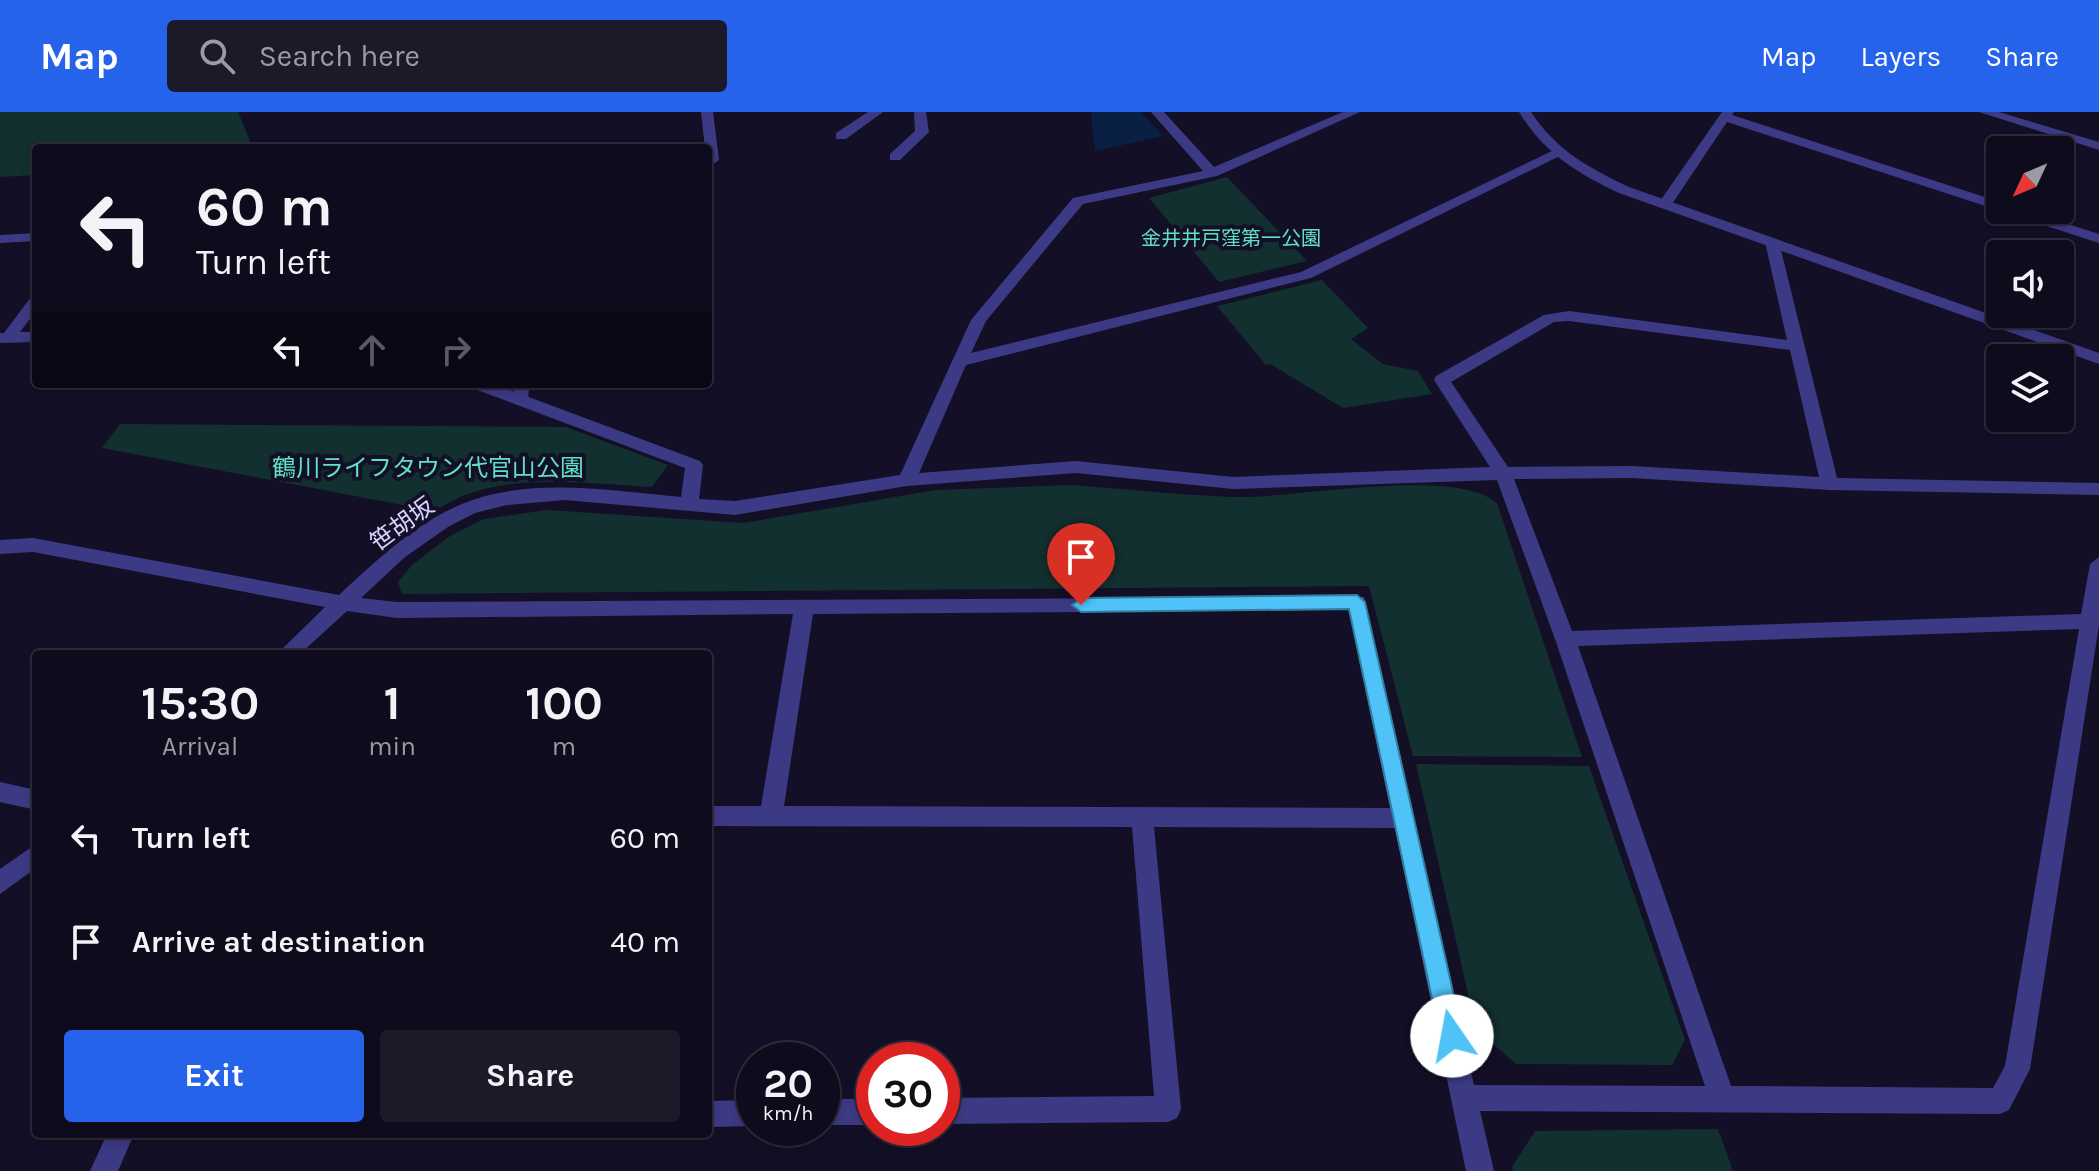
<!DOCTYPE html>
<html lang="en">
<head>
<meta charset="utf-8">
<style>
  body { margin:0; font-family:Karla,"Noto Sans JP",sans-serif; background:#1c1929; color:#f1f3f6; height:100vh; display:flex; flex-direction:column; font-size:30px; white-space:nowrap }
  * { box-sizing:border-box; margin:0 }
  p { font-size:26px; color:#9b9ba3 }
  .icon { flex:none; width:44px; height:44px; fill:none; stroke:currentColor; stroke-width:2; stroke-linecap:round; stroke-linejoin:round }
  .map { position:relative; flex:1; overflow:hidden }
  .panel { position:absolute; left:32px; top:538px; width:680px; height:488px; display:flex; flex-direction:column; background:#0e0b1c; border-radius:8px; box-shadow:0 4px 12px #0003,0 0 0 2px #2e2b3b }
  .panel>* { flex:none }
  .guide { position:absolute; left:32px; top:32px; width:680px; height:244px; border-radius:8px; box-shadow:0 4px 12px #0003,0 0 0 2px #2e2b3b; background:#0e0b1c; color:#f1f3f6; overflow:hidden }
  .needle { width:52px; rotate:226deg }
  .buttons { position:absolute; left:1986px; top:24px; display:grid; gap:16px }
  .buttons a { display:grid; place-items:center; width:88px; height:88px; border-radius:8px; background:#0e0b1c; box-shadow:0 4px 12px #0003,0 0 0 2px #2e2b3b; font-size:40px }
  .speed { position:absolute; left:736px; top:930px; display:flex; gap:16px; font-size:40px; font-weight:700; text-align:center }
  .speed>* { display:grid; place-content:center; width:104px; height:104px; border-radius:50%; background:#0e0b1c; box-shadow:0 4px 12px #0003,0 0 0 2px #2e2b3b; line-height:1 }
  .speed small { font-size:20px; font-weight:400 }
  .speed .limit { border:12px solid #d22; background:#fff; color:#111 }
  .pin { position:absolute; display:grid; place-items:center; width:68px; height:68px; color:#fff; margin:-82px -34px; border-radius:50% 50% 50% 0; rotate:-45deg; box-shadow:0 0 8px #0007 }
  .pin .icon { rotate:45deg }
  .me { position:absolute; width:88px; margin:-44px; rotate:348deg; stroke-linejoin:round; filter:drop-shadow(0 0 6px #0008) }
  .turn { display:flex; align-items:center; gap:28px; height:168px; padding:0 32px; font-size:36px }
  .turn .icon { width:104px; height:104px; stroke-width:2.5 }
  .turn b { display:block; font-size:56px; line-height:68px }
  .lanes { display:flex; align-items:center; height:76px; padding:0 32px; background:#0003; justify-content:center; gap:40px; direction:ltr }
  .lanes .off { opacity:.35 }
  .eta { display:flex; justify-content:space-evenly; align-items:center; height:136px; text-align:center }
  .eta b { font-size:48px; font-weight:700; line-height:56px }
  .primary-button { display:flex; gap:16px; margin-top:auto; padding:16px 32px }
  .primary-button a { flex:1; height:92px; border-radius:8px; background:#2563eb; color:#fff; font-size:32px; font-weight:700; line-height:92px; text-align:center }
  .primary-button a+a { background:#1c1929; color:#f1f3f6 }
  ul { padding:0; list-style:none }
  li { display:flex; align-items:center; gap:24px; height:104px; padding:0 32px }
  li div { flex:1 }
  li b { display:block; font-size:30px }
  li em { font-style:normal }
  header { display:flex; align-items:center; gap:48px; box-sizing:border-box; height:112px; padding:0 40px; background:#2563eb; color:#fff }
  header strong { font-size:38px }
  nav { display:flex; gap:44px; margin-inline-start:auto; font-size:28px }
  .search { width:560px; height:72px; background:#1c1929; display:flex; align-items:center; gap:20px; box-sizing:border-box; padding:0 28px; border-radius:8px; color:#9b9ba3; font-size:30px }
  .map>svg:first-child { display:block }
</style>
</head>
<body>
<header>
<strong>Map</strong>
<div class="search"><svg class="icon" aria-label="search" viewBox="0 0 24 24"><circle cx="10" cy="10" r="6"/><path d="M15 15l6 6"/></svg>Search here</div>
<nav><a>Map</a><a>Layers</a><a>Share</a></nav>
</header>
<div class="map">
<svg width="2099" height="1059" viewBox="0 0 2099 1059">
  <rect width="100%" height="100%" fill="#130f26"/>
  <path fill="#12302f" d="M0,0h238l15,36h-217v27l-36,2z
    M1227,65l80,84 -88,21 -70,-84z
    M1322,168l46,48 -17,11 32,25 35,7 14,23 -89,14 -73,-44 -4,1 -49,-59z
    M120,312l446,3 102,38 -16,22c-59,-3 -127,-13 -184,7 -12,4 -23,11 -34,17l-332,-63z
    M1069,373c55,4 110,10 164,12 61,2 220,-31 264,6l85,254 -169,-1 -44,-170 -967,8 -4,-12 14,-17 38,-29 34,-17 63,-9 196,13 193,-33z
    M1416,652l173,2 96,274 -13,25 -156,-1 -40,-35z
    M1718,1017l15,42h-220l-1,-4 23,-36z"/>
  <path fill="#0a1f44" d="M1091,0h50l22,24 -68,15z"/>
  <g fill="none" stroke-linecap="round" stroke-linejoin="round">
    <path fill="#3d3a85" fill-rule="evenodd" d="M701,0h12l6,48 -11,8v-20h-3z
      M868,0h15l-37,27h-10v-6z
      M914,0h12l3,20 -29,28h-10v-6l25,-23z
      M513,272h16l-1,21h-12z"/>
    <path fill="#3d3a85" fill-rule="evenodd" d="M1151,0h13l50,55 129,-55h17l-143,64 -134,28 -97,117 -15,32 330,-81 251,-121 12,3 -253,124 -345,87 -47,108 157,-12 157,16 257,-10 -56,-87 2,-4 108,-61 25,-4 218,29 -22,-98 7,-4 7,4 58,236 262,5v12l-269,-5 -198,-12 -118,1 58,152 509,-17 9,-50 9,-7v68l-69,444 -21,41 -9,4 -520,-3 14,60h-28l-71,-343 -241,-1 27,282 -4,9 -9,4 -226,2v-26l212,-2 -22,-269 -424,-1v-20h53l32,-192 -396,4 -50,-7 -47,43h-23l48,-47 -292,-55 -33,2v-14l33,-2 306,57c38,-35 75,-71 123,-91 67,-28 149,-13 219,-7l4,-29 -213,-80 -2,-4h24l206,77 3,4 -4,34 36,2 165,-26 71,-155 102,-122 130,-27zM1569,209l221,29 29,127 -187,-11 -124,1 -57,-85 103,-60zM1076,361l157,16 264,-9 58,159 150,447 -231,-1 -110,-488 -967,5 -36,-4 44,-41 43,-30 27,-14 32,-8 58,-5 170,15 172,-29zM1349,498l41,198 -606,-2 29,-192zM2079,517l-74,437 -12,22 -262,-2 -153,-440z
      M1722,0h12l-2,3 268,87v8h24l75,24v9l-372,-121 -57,85h-10l-2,-3z
      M1979,0h20l100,30v8z
      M36,121v8l-36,2v-8z
      M36,183v16l-16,21h16v10l-36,1v-10h4l27,-36z
      M0,670l36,8v20l-36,-8z
      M36,732v24l-36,26v-25z
      M822,987h52v26h-52z
      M754,988v26l-46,1v-26z
      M107,1022h27l-16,37h-28z"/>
    <path fill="#3d3a85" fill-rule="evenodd" d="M1519,0h12c25,38 58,56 98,75l470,166v11l-480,-171c-42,-20 -75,-40 -100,-81z"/>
  </g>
  <path fill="#4fc3f7" stroke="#337fa1" stroke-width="2" d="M1357,483l8,7 98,434 -3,8 -8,3 -9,-3 -3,-8 -91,-427 -268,3 -9,-7 9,-7z"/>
  <g text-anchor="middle" stroke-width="8" stroke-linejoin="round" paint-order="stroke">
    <g font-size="20" fill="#5fe0c0" stroke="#130f26">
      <text x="1231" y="133">金井井戸窪第一公園</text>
    </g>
    <g font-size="24" fill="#5fe0c0" stroke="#130f26">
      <text x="428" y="364">鶴川ライフタウン代官山公園</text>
    </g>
    <g font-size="24" fill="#d9d4ff" stroke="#130f26">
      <text transform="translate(402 412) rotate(-36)" y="8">笹胡坂</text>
    </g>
  </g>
</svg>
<div class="buttons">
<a><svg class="needle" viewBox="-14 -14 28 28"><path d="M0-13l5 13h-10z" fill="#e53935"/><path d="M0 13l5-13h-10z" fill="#9b9ba3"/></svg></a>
<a><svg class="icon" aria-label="sound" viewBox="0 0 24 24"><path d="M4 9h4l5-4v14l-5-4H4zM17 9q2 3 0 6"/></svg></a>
<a><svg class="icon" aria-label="layers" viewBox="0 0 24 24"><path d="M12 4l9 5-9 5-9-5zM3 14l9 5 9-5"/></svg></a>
</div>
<div class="speed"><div>20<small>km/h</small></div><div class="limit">30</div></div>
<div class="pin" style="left:1081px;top:493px;background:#d93025"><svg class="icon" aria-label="arrive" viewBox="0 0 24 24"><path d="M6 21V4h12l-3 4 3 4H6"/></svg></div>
<svg class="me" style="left:1452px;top:924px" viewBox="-20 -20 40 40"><circle r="19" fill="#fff"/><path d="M0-13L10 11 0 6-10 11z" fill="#4fc3f7"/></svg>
<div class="guide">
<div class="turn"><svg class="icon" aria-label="left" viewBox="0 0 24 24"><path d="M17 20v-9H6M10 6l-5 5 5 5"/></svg><div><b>60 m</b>Turn left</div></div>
<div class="lanes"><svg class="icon" aria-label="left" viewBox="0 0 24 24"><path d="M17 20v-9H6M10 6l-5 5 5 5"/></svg><svg class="icon off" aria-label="ahead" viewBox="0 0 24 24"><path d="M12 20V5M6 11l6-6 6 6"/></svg><svg class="icon off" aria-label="right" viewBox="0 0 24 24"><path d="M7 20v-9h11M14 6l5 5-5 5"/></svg></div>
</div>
<section class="panel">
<div class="eta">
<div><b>15:30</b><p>Arrival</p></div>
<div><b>1</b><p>min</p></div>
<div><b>100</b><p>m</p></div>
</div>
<ul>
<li><svg class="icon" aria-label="left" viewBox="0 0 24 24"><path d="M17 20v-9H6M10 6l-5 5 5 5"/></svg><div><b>Turn left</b></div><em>60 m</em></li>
<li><svg class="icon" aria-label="arrive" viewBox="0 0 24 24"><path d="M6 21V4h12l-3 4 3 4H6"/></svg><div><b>Arrive at destination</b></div><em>40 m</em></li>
</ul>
<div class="primary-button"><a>Exit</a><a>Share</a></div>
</section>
</div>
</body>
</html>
